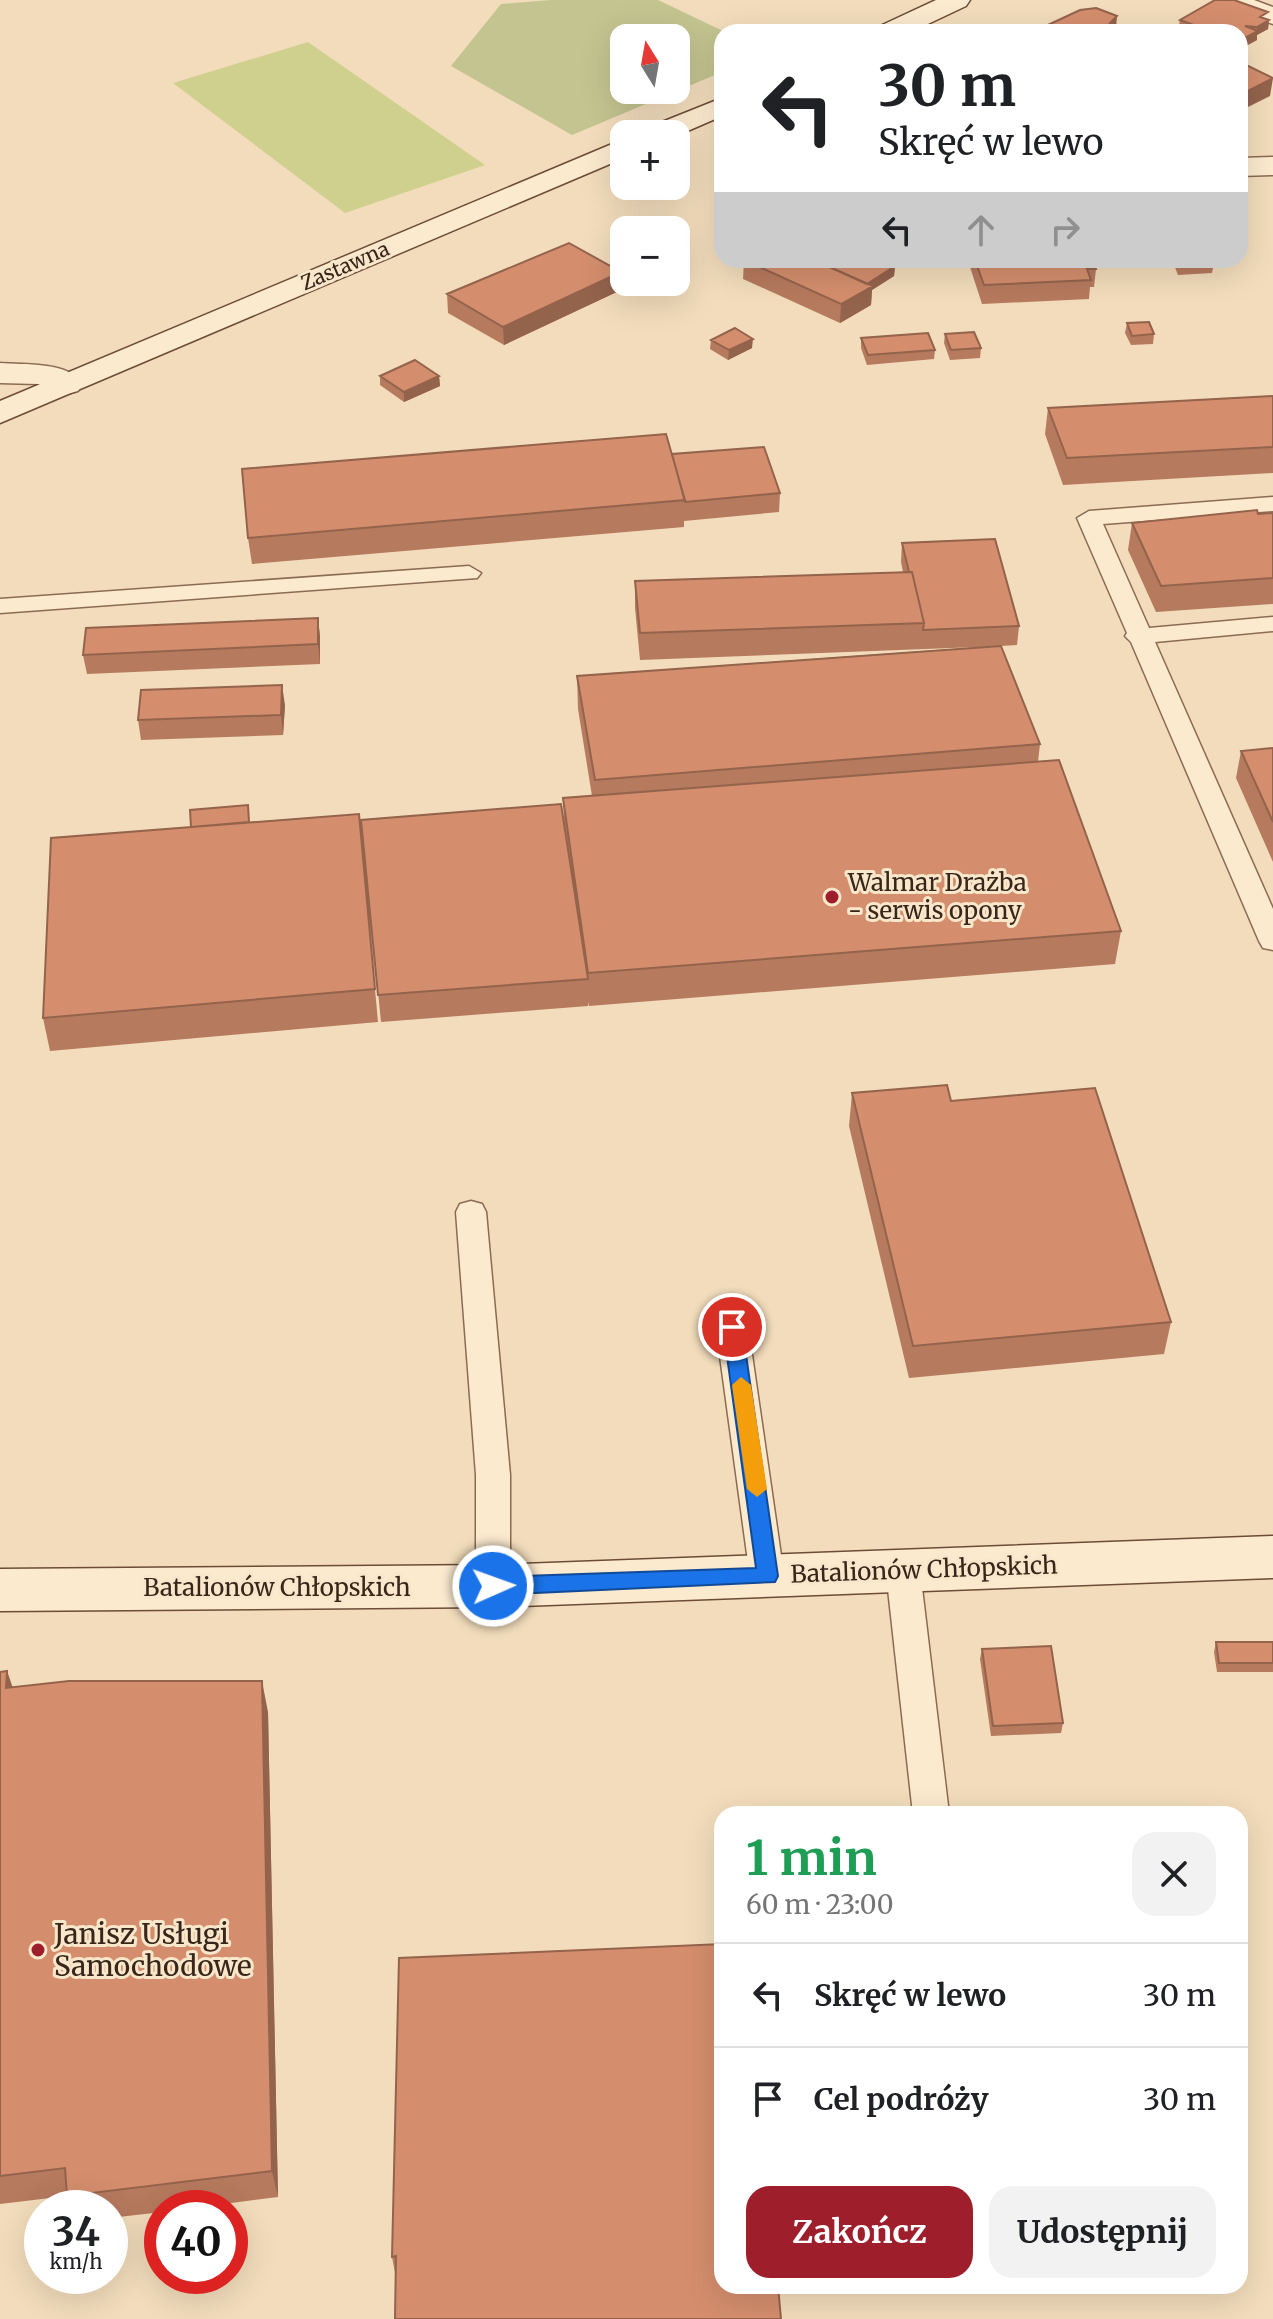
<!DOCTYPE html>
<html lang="pl">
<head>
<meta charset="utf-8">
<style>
  body { margin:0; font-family:Merriweather,serif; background:#f2f2f2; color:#202124; height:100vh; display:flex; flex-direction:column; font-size:30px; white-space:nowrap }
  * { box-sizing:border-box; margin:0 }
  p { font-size:26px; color:#757577 }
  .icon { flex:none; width:44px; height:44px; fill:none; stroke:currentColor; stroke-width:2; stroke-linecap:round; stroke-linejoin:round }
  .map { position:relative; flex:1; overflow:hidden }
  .details { position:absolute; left:714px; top:1806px; width:534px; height:488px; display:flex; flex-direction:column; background:#fff; border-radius:24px; box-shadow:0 8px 32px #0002 }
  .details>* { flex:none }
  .hud { position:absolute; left:714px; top:24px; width:534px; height:244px; border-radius:24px; box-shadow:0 8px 32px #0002; background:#fff; color:#202124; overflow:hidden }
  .needle { width:52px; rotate:349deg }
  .controls { position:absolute; left:610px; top:24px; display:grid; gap:16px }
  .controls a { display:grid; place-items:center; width:80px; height:80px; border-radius:16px; background:#fff; box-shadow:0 8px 32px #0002; font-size:40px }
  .speed { position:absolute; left:24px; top:2190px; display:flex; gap:16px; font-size:40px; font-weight:700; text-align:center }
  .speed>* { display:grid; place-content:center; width:104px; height:104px; border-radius:50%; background:#fff; box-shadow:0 8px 32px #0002; line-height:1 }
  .speed small { font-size:20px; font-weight:400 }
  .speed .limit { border:12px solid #d22; background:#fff; color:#111 }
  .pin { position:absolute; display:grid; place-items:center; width:68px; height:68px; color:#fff; margin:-34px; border:4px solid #fff; border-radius:50%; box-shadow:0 2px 8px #0007 }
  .me { position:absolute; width:88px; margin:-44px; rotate:88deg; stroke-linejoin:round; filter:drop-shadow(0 0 6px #0008) }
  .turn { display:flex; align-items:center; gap:28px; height:168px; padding:0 32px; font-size:36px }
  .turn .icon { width:104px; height:104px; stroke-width:2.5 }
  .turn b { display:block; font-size:56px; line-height:68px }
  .lanes { display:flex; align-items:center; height:76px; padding:0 32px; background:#0003; justify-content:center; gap:40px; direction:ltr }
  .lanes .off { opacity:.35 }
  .round { display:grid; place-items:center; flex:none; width:84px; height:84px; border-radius:24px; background:#f2f2f2 }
  .headline { display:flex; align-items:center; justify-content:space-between; height:136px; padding:0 32px }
  h1 { font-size:48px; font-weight:700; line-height:60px; color:#1e9e55 }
  .button { display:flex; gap:16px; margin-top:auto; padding:16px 32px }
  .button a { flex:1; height:92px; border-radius:24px; background:#9f1e2b; color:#fff; font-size:32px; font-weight:700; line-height:92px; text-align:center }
  .button a+a { background:#f2f2f2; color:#202124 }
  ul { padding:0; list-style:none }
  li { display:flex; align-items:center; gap:24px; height:104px; padding:0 32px; border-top:2px solid #e0e0e0 }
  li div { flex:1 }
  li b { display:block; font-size:30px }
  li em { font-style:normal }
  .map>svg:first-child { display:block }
</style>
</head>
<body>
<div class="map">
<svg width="1273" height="2319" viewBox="0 0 1273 2319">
  <rect width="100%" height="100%" fill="#f2dcbb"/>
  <path fill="#cfd08e" d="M308,42l177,123 -140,48 -172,-130z"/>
  <path fill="#c3c48f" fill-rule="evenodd" d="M551,0h107l67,32h-3v40l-150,63 -121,-69 50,-62zM624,38h52v52h-52z"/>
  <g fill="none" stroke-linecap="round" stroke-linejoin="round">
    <g stroke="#8b6b53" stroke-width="3">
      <path id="lane" d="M1273,497v14l-170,13 46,104 124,-11v14l-118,11 118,267v41l-10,-2 -4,-7 -128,-299 -6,-6 2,-3 -50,-115 12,-7z
        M469,566l12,7 -4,5 -477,35v-14z
        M471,1201l11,3 4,8 24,263v111l-5,10 -12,4 -12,-4 -5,-10v-111l-20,-263 4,-8z
        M732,1315l11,3 5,9 36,249 -5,10 -12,4 -12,-4 -5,-10 -34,-249 5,-9z
        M903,1557l12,4 5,10 29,243h-36l-27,-243 5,-10z"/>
    </g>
    <g stroke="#8b6b53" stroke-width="3">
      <path id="street" d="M1216,0h38l19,7v17l-53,-18z
        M1273,157v18l-33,1v-18z
        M0,363c24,2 68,-2 83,21l-5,7 -11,3 -29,-10 -38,-1z"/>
    </g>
    <g stroke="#6c4c37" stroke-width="3">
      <path id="secondary" d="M936,0h34l-4,6 -55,26h-34l3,-6z
        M722,98v18l-46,20 -33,-2 4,-6z
        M624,139v19l-624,265v-22z
        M1273,1536v42l-780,29 -493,4v-42l493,-4z"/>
    </g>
    <use href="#lane" fill="#fceacf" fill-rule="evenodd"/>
    <use href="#street" fill="#fceacf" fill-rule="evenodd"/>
    <use href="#secondary" fill="#fceacf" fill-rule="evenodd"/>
  </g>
  <path fill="#b67a5e" d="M1117,16l-1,9 -3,3v4h-64l1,-8z
    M1180,20h89l-1,9 -11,6v5l-15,8h-2v-16h-54l-8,-3z
    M744,260l151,6 -1,10 -22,14 -1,15 -31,18 -97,-44z
    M970,260h123l3,9 -2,18h-4l-1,12 -107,5 -12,-37z
    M1172,260h40l2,3 -2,10 -34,2z
    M621,290l-117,55 -56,-32 -1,-19z
    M1127,323l27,11 -1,10 -22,1 -6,-12z
    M945,334l36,14 -1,10 -30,2 -6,-17z
    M861,338l74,12 -1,9 -67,6 -6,-17z
    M711,340l41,8 -24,12 -18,-11z
    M380,376h59l1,10 -36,16 -24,-17z
    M1273,396v77l-210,12 -18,-51 3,-26z
    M672,454l108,39 -1,19 -95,9v6l-432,37 -4,-26z
    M1273,513v91l-117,8 -28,-62 4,-27z
    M902,543l117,83 -2,19 -16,1 39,98 -2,18 83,169 -6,33 -526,42 -1,-4v4l-207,16 -20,-202 203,1 -1,-23 29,-2 -14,-87 -1,-33 401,-29 -338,13 -5,-52v-27l268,-9 -2,-10z
    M318,618l2,19v27l-233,10 -4,-19z
    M285,705l-2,30 -142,5 -3,-20z
    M1273,748v114l-37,-84 5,-27z
    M359,814l19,208 -328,29 -7,-33 207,-196z
    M852,1093l99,8 220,221 -7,32 -255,24 -60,-252z
    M1216,1642h57v30h-56l-3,-20z
    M982,1649l81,74 -2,10 -70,3 -11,-77z
    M7,1671l6,17 255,24 10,485 -85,11h-31v4l-52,6v-10h-39l-4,-12 -67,8v-532z
    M399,1958l-3,320 -4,-21z"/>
  <path fill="#94634c" d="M1117,16l-1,9 -3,3v4h-15z
    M1269,20l-1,9 -11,6v5l-15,8 1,-9 13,-7 1,-5z
    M1273,78l-3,18 -30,15v-16z
    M895,266l-1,10 -22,14 -1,15 -31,18 1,-19 21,-17z
    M621,272v18l-117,55 -1,-18z
    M753,339l-1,9 -24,12 1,-10z
    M439,376l1,10 -36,16v-10z
    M318,618l2,19v27l-2,-20z
    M282,685l3,20 -2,30 -2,-20z
    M7,1671l10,31 -11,-14z
    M262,1681l6,31 10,485 -6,-26z"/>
  <path fill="#d48e6d" stroke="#94634c" stroke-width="2" d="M1215,0h19l34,12 -8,5 9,3 -12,7 -12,-1 13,5 -15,8 -3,-1v-6h-28l-32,-12z
    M1096,8l21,8 -7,7 4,1 -16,8h-28l-20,-8 30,-14z
    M1012,28l9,4h-17z
    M1240,62l33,16 -33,17z
    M569,243l52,29 -118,55 -56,-33z
    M744,260h70l59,26 -32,18z
    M814,260h66l15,6 -28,18z
    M975,260h118l3,9h-9l4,11 -107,5z
    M1177,260h35l2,3 -35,2z
    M1149,322l5,12 -22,2 -5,-13z
    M735,328l18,11 -24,11 -18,-10z
    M974,332l7,16 -30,2 -6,-16z
    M928,333l7,17 -67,5 -7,-17z
    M415,360l24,16 -35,16 -24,-16z
    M1273,396v51l-206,11 -19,-50z
    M666,434l19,66 -437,38 -6,-69z
    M764,447l16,46 -95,9 -13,-48z
    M1257,510l1,4 15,-1v65l-112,8 -29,-63z
    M995,539l24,87 -96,4 1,-7 -12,-51h-3l-7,-29z
    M912,572l12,51 -284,10 -5,-52z
    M318,618v26l-235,11 3,-27z
    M1001,646l39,98 -445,36 -18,-104z
    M282,685l-1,30 -143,5 3,-30z
    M1273,748v74l-32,-71z
    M1059,760l62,171 -533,42 -25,-175z
    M561,804l27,175 -210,16 -17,-175z
    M248,805l1,17 -58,5 -1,-17z
    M359,814l16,175 -332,29 8,-180z
    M947,1085l4,16 144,-13 76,234 -258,24 -61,-253z
    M1216,1642h57v21h-54z
    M1051,1646l12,77 -70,3 -11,-77z
    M7,1671l-1,17 63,-7h193l10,490 -205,25 -2,-28 -65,8v-504z
    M722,1944v342h56l3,33h-386l1,-63 -4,1 7,-299z"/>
  <path fill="#1a73e8" stroke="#114b97" stroke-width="2" d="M732,1320l10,7 36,249 -3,6 -282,13 -7,-3 -3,-6 3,-6 7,-3 263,-9 -33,-241z"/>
  <path fill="#f59e0b" d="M741,1377l10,8 16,104 -10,8 -10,-8 -15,-104z"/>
  <g fill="#9f1e2b" stroke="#f9e7cb" stroke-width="3">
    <circle cx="832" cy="897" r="8"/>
    <circle cx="38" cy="1950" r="8"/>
  </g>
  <g text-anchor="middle" stroke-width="6" stroke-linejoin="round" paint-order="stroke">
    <g font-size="20" fill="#38261a" stroke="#f9e7cb">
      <text transform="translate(345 266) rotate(-23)" y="7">Zastawna</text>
    </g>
    <g font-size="24" fill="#38261a" stroke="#f9e7cb" text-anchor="start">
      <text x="848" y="891">Walmar Drażba<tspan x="848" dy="28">- serwis opony</tspan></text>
    </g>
    <g font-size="24" fill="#38261a" stroke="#f9e7cb">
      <text transform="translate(924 1570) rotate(-2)" y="8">Batalionów Chłopskich</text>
      <text x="277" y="1596">Batalionów Chłopskich</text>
    </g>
    <g font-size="28" fill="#38261a" stroke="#f9e7cb" text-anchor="start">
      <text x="54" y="1944">Janisz Usługi<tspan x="54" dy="32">Samochodowe</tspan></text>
    </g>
  </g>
</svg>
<div class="controls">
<a><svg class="needle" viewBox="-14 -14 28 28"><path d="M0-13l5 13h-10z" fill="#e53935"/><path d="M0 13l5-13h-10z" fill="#757577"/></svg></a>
<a>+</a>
<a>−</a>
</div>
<div class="speed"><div>34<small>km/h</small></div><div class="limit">40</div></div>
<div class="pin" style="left:732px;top:1327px;background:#d93025"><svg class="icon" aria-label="arrive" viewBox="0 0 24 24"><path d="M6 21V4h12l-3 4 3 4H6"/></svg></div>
<svg class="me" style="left:493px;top:1586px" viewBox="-20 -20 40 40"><circle r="17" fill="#1a73e8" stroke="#fff" stroke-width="3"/><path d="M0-11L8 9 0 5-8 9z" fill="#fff"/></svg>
<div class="hud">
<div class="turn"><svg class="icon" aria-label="left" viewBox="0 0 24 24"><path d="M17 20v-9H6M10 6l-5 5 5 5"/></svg><div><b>30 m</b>Skręć w lewo</div></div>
<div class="lanes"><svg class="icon" aria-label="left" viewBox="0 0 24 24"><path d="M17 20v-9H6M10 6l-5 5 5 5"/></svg><svg class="icon off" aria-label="ahead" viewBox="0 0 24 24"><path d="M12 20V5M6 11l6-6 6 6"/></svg><svg class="icon off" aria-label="right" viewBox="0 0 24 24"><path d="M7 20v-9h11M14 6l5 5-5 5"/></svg></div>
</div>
<section class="details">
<div class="headline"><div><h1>1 min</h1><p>60 m · 23:00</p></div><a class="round"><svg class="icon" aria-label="close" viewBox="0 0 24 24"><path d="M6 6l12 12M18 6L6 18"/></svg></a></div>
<ul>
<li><svg class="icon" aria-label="left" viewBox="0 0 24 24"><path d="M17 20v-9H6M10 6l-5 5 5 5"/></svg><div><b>Skręć w lewo</b></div><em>30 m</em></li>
<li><svg class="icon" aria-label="arrive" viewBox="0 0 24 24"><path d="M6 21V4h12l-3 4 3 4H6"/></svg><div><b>Cel podróży</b></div><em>30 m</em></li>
</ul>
<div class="button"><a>Zakończ</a><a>Udostępnij</a></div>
</section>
</div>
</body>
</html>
